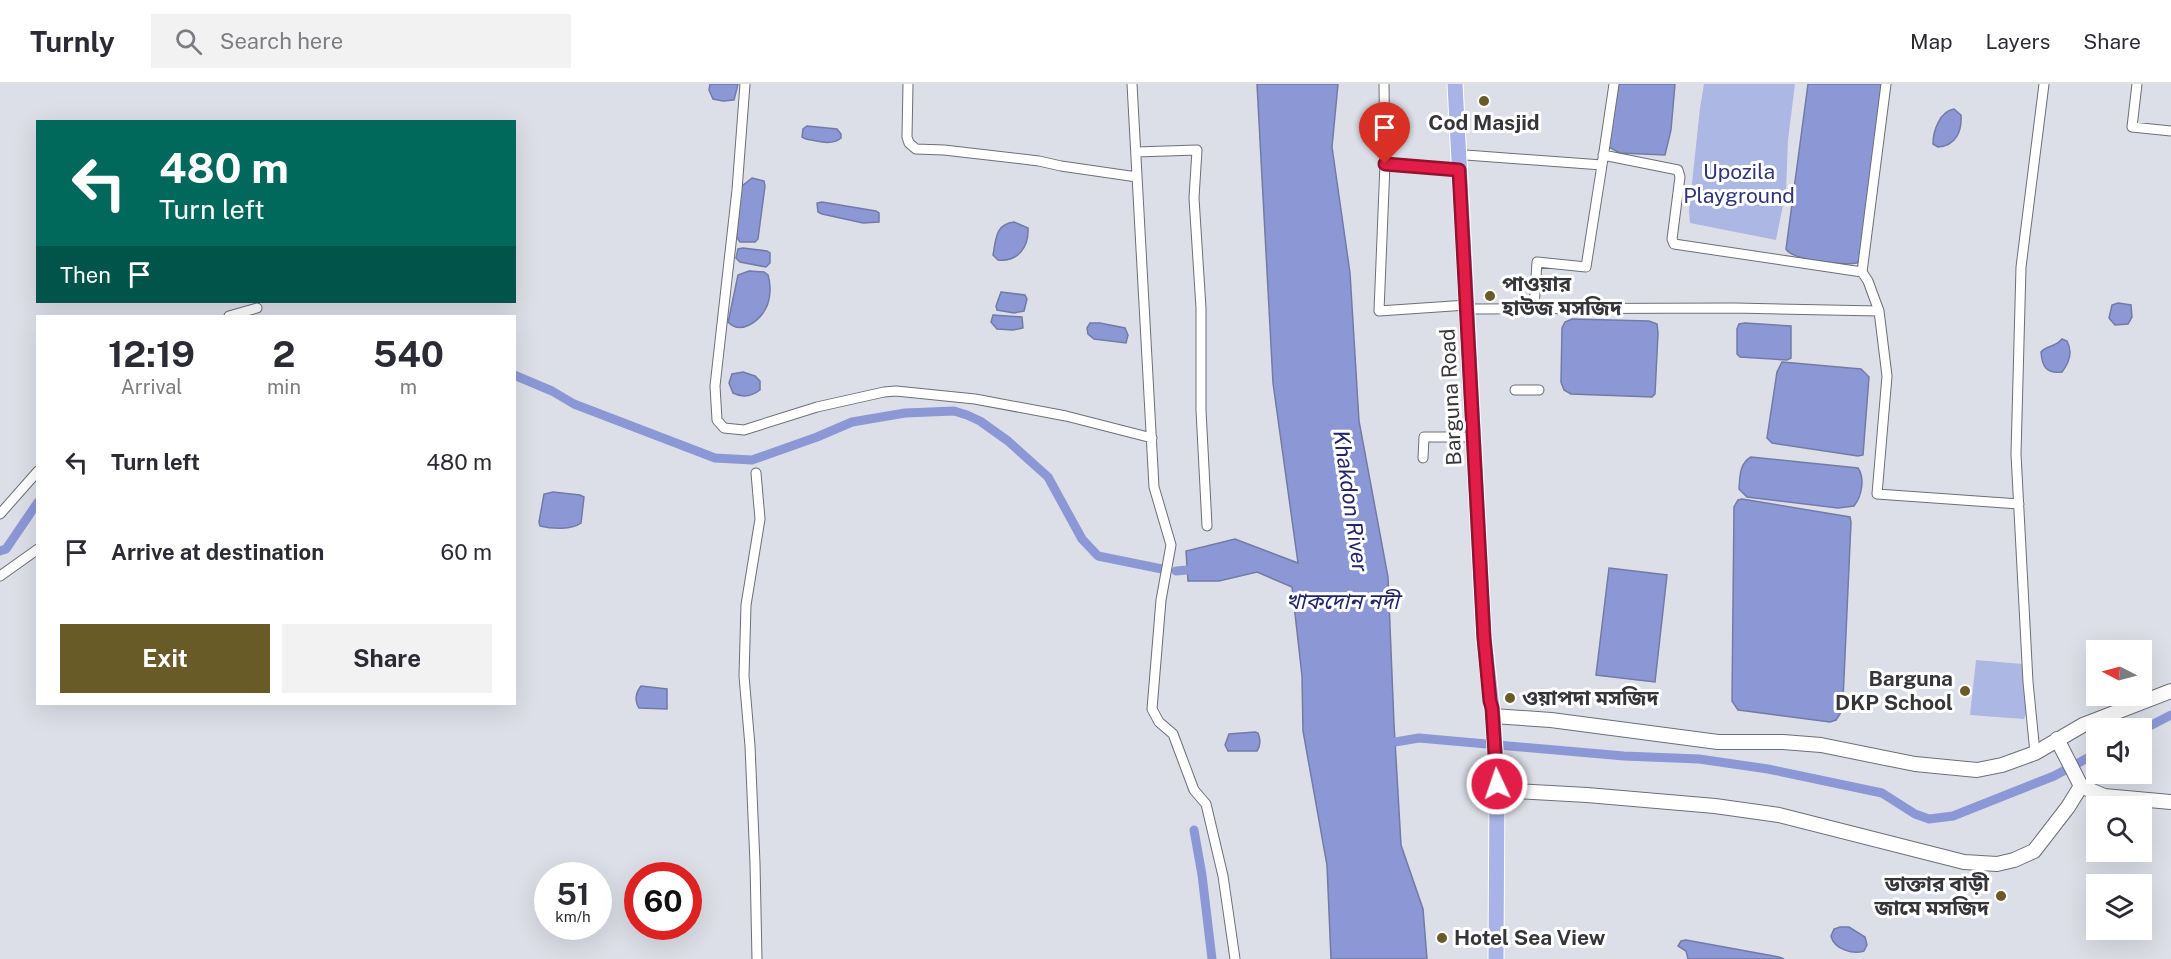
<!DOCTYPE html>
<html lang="en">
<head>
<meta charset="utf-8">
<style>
  body { margin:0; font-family:"Public Sans","Noto Sans Bengali",sans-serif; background:#f2f2f3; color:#2b2b33; height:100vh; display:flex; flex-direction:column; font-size:22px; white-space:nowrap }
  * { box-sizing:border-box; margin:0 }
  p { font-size:20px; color:#7c7c81 }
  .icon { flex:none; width:33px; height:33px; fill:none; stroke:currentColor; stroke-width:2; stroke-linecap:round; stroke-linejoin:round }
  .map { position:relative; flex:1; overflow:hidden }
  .drawer { position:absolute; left:36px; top:231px; width:480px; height:390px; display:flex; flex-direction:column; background:#fff; border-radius:0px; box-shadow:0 6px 24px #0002 }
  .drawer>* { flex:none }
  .top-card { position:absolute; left:36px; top:36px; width:480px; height:183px; border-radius:0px; box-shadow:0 6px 24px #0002; background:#00695c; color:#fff; overflow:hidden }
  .needle { width:39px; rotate:276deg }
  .buttons { position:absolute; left:2086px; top:556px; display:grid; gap:12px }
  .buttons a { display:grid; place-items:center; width:66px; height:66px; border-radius:0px; background:#fff; box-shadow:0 6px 24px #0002; font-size:30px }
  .speed { position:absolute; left:534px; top:778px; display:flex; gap:12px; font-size:30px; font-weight:700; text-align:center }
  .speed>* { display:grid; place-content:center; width:78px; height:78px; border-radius:50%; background:#fff; box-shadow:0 6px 24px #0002; line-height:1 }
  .speed small { font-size:15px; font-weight:400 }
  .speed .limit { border:9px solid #d22; background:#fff; color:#111 }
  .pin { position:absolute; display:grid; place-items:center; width:51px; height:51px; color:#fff; margin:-62px -26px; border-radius:50% 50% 50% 0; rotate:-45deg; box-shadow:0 0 6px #0007 }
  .pin .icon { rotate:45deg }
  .me { position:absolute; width:66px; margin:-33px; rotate:357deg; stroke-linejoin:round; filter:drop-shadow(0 0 4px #0008) }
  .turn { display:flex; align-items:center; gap:21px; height:126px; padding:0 24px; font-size:27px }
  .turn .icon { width:78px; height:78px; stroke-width:2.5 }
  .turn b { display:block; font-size:42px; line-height:51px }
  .then { display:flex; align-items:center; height:57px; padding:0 24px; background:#0003; gap:12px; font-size:22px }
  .eta { display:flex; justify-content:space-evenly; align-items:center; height:102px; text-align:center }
  .eta b { font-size:36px; font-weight:700; line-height:42px }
  .cta { display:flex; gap:12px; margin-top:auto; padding:12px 24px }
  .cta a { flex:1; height:69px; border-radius:0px; background:#695b28; color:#fff; font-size:24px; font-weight:700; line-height:69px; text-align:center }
  .cta a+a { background:#f2f2f3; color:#2b2b33 }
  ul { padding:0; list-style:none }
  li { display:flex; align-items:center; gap:18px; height:90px; padding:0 24px }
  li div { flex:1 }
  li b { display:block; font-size:22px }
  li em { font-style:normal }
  header { display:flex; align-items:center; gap:36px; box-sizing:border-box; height:84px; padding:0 30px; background:#fff; border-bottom:2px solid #e1e1e2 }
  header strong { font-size:28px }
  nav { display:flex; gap:33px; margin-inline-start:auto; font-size:21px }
  .search { width:420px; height:54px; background:#f2f2f3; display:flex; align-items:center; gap:15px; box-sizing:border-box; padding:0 21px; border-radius:0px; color:#7c7c81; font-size:22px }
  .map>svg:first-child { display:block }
</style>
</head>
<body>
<header>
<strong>Turnly</strong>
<div class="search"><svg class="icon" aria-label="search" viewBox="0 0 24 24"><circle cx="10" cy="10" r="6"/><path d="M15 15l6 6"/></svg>Search here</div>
<nav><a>Map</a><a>Layers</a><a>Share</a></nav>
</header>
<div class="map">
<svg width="2171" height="875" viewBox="0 0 2171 875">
  <rect width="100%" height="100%" fill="#dddfe8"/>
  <path fill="#adb7e3" d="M1704,0h91l-7,56 -2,50 -10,50 -86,-17 -1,-12 11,-103z
    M1976,576l47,4 3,50 -2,5 -54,-4z"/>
  <path fill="#8c98d5" stroke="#727ba6" stroke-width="1.5" d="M710,0h28l-4,16 -11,1 -10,-2 -4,-9z
    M1257,0h81l-6,63 18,126 9,148 29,156 6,147 7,121 22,64 4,50h-96l-4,-94 -24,-134 -1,-55 -10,-89 -35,-15 -38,9h-31l-2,-30 49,-12 63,24 -25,-180z
    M1619,0h56l-4,46 -6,25 -45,-2 -11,-6 3,-30z
    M1808,0h77l-24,173 -4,6c-13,2 -64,-2 -71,-14z
    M1954,25l7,6c1,16 -5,31 -23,32l-5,-3c0,-13 7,-33 21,-35z
    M807,42l30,3 4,5v4c-9,8 -24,3 -35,1l-4,-2 1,-8z
    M752,94l12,3 1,5 -7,53 -3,3h-15c-9,-9 0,-42 2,-56z
    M822,118l54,9 3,2v9l-16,1 -41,-9 -4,-2 -1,-9z
    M1014,138l14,6c1,19 -10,34 -30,32l-5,-5c3,-15 2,-31 21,-33z
    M743,164l24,3 3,2v10l-4,4 -26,-5 -4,-4 2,-9z
    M749,187l15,1 4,3c3,9 3,23 -2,33 -6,12 -25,28 -38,14l1,-4 9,-43z
    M1001,208l24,3 2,4 -3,12 -10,2 -17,-3 -1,-4z
    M2118,219l13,2 1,12 -4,7 -13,1 -6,-7 3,-13z
    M993,231l29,2 1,11 -10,2 -16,-1 -6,-7z
    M1572,235l77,2 8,3 1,9 -3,61 -3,3 -81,-3 -7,-4 -3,-8 1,-54 3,-6z
    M1090,239h10l25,5 3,7 -2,8 -32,-4 -6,-5 -1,-6z
    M1745,239l46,3v32l-4,2 -47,-3 -3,-3v-25l2,-5z
    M2062,255l5,2c6,11 2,22 -5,31 -16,2 -20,-6 -21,-20 6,-7 13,-4 21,-13z
    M1782,278l79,7 8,8 -6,78 -5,1 -86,-13 -5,-5 10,-66z
    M743,288l12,4 5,5v9c-9,7 -17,8 -27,3l-4,-10 3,-9z
    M1751,373l107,11c7,10 4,28 -4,38l-16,2 -91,-11 -8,-8c1,-12 0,-25 12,-32z
    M553,408l27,3 4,2 -3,26c-9,7 -29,6 -41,3l-1,-4 5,-28z
    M1742,415l108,18 1,5 -8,178 -3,14 -4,6 -6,2 -84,-11 -8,-1 -6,-9 2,-194 4,-7z
    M1609,484l58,7 -12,107 -59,-7z
    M641,602l26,3v20l-28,-1c-5,-7 -3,-16 2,-22z
    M1255,648l3,1c3,7 3,12 -1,18h-29l-3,-6 4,-11z
    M1840,843h9l16,10 2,8 -3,6c-11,4 -30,-2 -33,-15l3,-7z
    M1686,856l93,17 5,2h-96l-2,-8 -8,-5 3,-5z"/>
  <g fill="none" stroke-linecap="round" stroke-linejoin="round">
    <path stroke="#8c98d5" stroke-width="9" d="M514,291l38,16 22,13 141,54 37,2 65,-23 35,-15 53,-9 49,-2 13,4 13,6 28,20 40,36 34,62 16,17 64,13
      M0,467l6,-2 32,-47
      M1176,487l22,-2
      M2142,646l29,-15
      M1383,660l36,-6 205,18 75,3 69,10 114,24 33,21 14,5 24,-3 101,-40 43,-23
      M1194,746l8,45 10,84"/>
    <g stroke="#6d6f77" stroke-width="11">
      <path id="street" d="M745,0l-8,106 -22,196 2,34 7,8 20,2 73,-23 67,-15 12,-1 79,8 91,17 86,22
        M908,0l-1,53 2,6 7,6 28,1 95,11 22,5 76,11
        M1132,0l22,403 17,58 -10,55 -9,109 7,13 14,12 21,56 12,14 17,72 12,83
        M1384,0l1,80
        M2137,0l-5,43 39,4
        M1136,68l61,-2 -3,48 7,110v102l6,116
        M1466,71l136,10 12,-81
        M1603,71l75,15 2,7 -8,62 2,5 188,28 6,9 11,30 8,65 -10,118 142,10
        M1459,86l-74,-6 -6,147 88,-6
        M1862,188l24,-188
        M1534,224l3,-46 49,5 16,-102
        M1475,225l260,-1 144,3
        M229,232l28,-8
        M1515,306h24
        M1423,374l1,-21h50
        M756,389l4,46 -14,86 -2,71 6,70 5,117 2,96
        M0,430l38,-43
        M0,492l38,-27
        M2035,669l-7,-71 -12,-228 5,-187 23,-183"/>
    </g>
    <g stroke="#6d6f77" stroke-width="16">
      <path id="secondary" d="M1493,632l58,4 167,22h65l38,3 94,19 62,6 25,-5 33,-12 48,-28 88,-34
        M2057,655l24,47
        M1497,706l90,5 128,11 64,9 185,47 33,2 17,-4 20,-9 34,-44 13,-21 23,10 67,6"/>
    </g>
    <g stroke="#fff" stroke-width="17">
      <path id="primary" d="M1455,0l29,554 9,78 4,68 -1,175"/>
    </g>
    <use href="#street" stroke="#fff" stroke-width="9"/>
    <use href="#secondary" stroke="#fff" stroke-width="14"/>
    <use href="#primary" stroke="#aab3e7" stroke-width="15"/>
  </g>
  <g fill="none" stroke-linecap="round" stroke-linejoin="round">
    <g stroke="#92132f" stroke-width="15">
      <path id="route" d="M1385,80l74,6 25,468 6,63 2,7 5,76"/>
    </g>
    <use href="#route" stroke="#e11d48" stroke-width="10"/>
  </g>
  <g fill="#695b28" stroke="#fff" stroke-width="2">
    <circle cx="1484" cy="17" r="6"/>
    <circle cx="1490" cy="212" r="6"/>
    <circle cx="1965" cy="607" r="6"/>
    <circle cx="1510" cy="614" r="6"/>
    <circle cx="2001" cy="812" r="6"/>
    <circle cx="1442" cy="854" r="6"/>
  </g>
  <g text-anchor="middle" stroke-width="6" stroke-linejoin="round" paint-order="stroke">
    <g font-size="21" font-weight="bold" fill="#36363a" stroke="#fff" text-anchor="start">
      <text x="1484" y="46" text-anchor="middle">Cod Masjid</text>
      <text x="1502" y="207">পাওয়ার<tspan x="1502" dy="24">হাউজ মসজিদ</tspan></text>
      <text x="1953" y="602" text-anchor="end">Barguna<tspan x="1953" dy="24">DKP School</tspan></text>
      <text x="1522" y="621">ওয়াপদা মসজিদ</text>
      <text x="1989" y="807" text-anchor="end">ডাক্তার বাড়ী<tspan x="1989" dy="24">জামে মসজিদ</tspan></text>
      <text x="1454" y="861">Hotel Sea View</text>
    </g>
    <g font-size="21" fill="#2f357d" stroke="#fff">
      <text x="1739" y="95">Upozila<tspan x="1739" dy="24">Playground</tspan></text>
    </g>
    <g font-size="21" fill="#36363a" stroke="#fff">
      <text transform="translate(1451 313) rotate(-93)" y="7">Barguna Road</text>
    </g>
    <g font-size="22" font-style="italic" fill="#22256c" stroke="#fff">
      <text transform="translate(1351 417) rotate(82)" y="8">Khakdon River</text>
      <text x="1342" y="525">খাকদোন নদী</text>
    </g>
  </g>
</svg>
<div class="buttons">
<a><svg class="needle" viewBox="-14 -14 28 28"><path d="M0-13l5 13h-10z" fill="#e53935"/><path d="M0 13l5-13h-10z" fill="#7c7c81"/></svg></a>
<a><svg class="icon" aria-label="sound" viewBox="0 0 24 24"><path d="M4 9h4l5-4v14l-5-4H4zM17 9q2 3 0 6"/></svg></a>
<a><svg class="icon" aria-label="search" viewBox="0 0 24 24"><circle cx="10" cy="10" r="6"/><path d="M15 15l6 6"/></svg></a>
<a><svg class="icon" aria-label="layers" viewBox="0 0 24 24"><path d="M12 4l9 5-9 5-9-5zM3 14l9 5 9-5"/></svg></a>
</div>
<div class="speed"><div>51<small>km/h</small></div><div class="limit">60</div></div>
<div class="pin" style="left:1385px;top:80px;background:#d93025"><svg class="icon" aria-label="arrive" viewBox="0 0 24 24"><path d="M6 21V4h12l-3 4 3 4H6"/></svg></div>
<svg class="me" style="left:1497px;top:700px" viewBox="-20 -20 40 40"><circle r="17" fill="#e11d48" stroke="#fff" stroke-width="3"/><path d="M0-11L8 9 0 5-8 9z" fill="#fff"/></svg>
<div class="top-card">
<div class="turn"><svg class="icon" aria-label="left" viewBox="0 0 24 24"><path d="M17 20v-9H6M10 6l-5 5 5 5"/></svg><div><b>480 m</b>Turn left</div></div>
<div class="then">Then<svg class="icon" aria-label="arrive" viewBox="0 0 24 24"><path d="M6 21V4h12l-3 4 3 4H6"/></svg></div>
</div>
<section class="drawer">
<div class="eta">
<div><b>12:19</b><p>Arrival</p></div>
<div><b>2</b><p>min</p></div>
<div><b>540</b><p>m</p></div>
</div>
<ul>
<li><svg class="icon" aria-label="left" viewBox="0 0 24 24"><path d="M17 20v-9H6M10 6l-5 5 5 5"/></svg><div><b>Turn left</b></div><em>480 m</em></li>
<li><svg class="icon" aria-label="arrive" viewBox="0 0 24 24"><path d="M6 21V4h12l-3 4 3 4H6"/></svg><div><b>Arrive at destination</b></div><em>60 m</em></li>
</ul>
<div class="cta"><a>Exit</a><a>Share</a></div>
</section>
</div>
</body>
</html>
